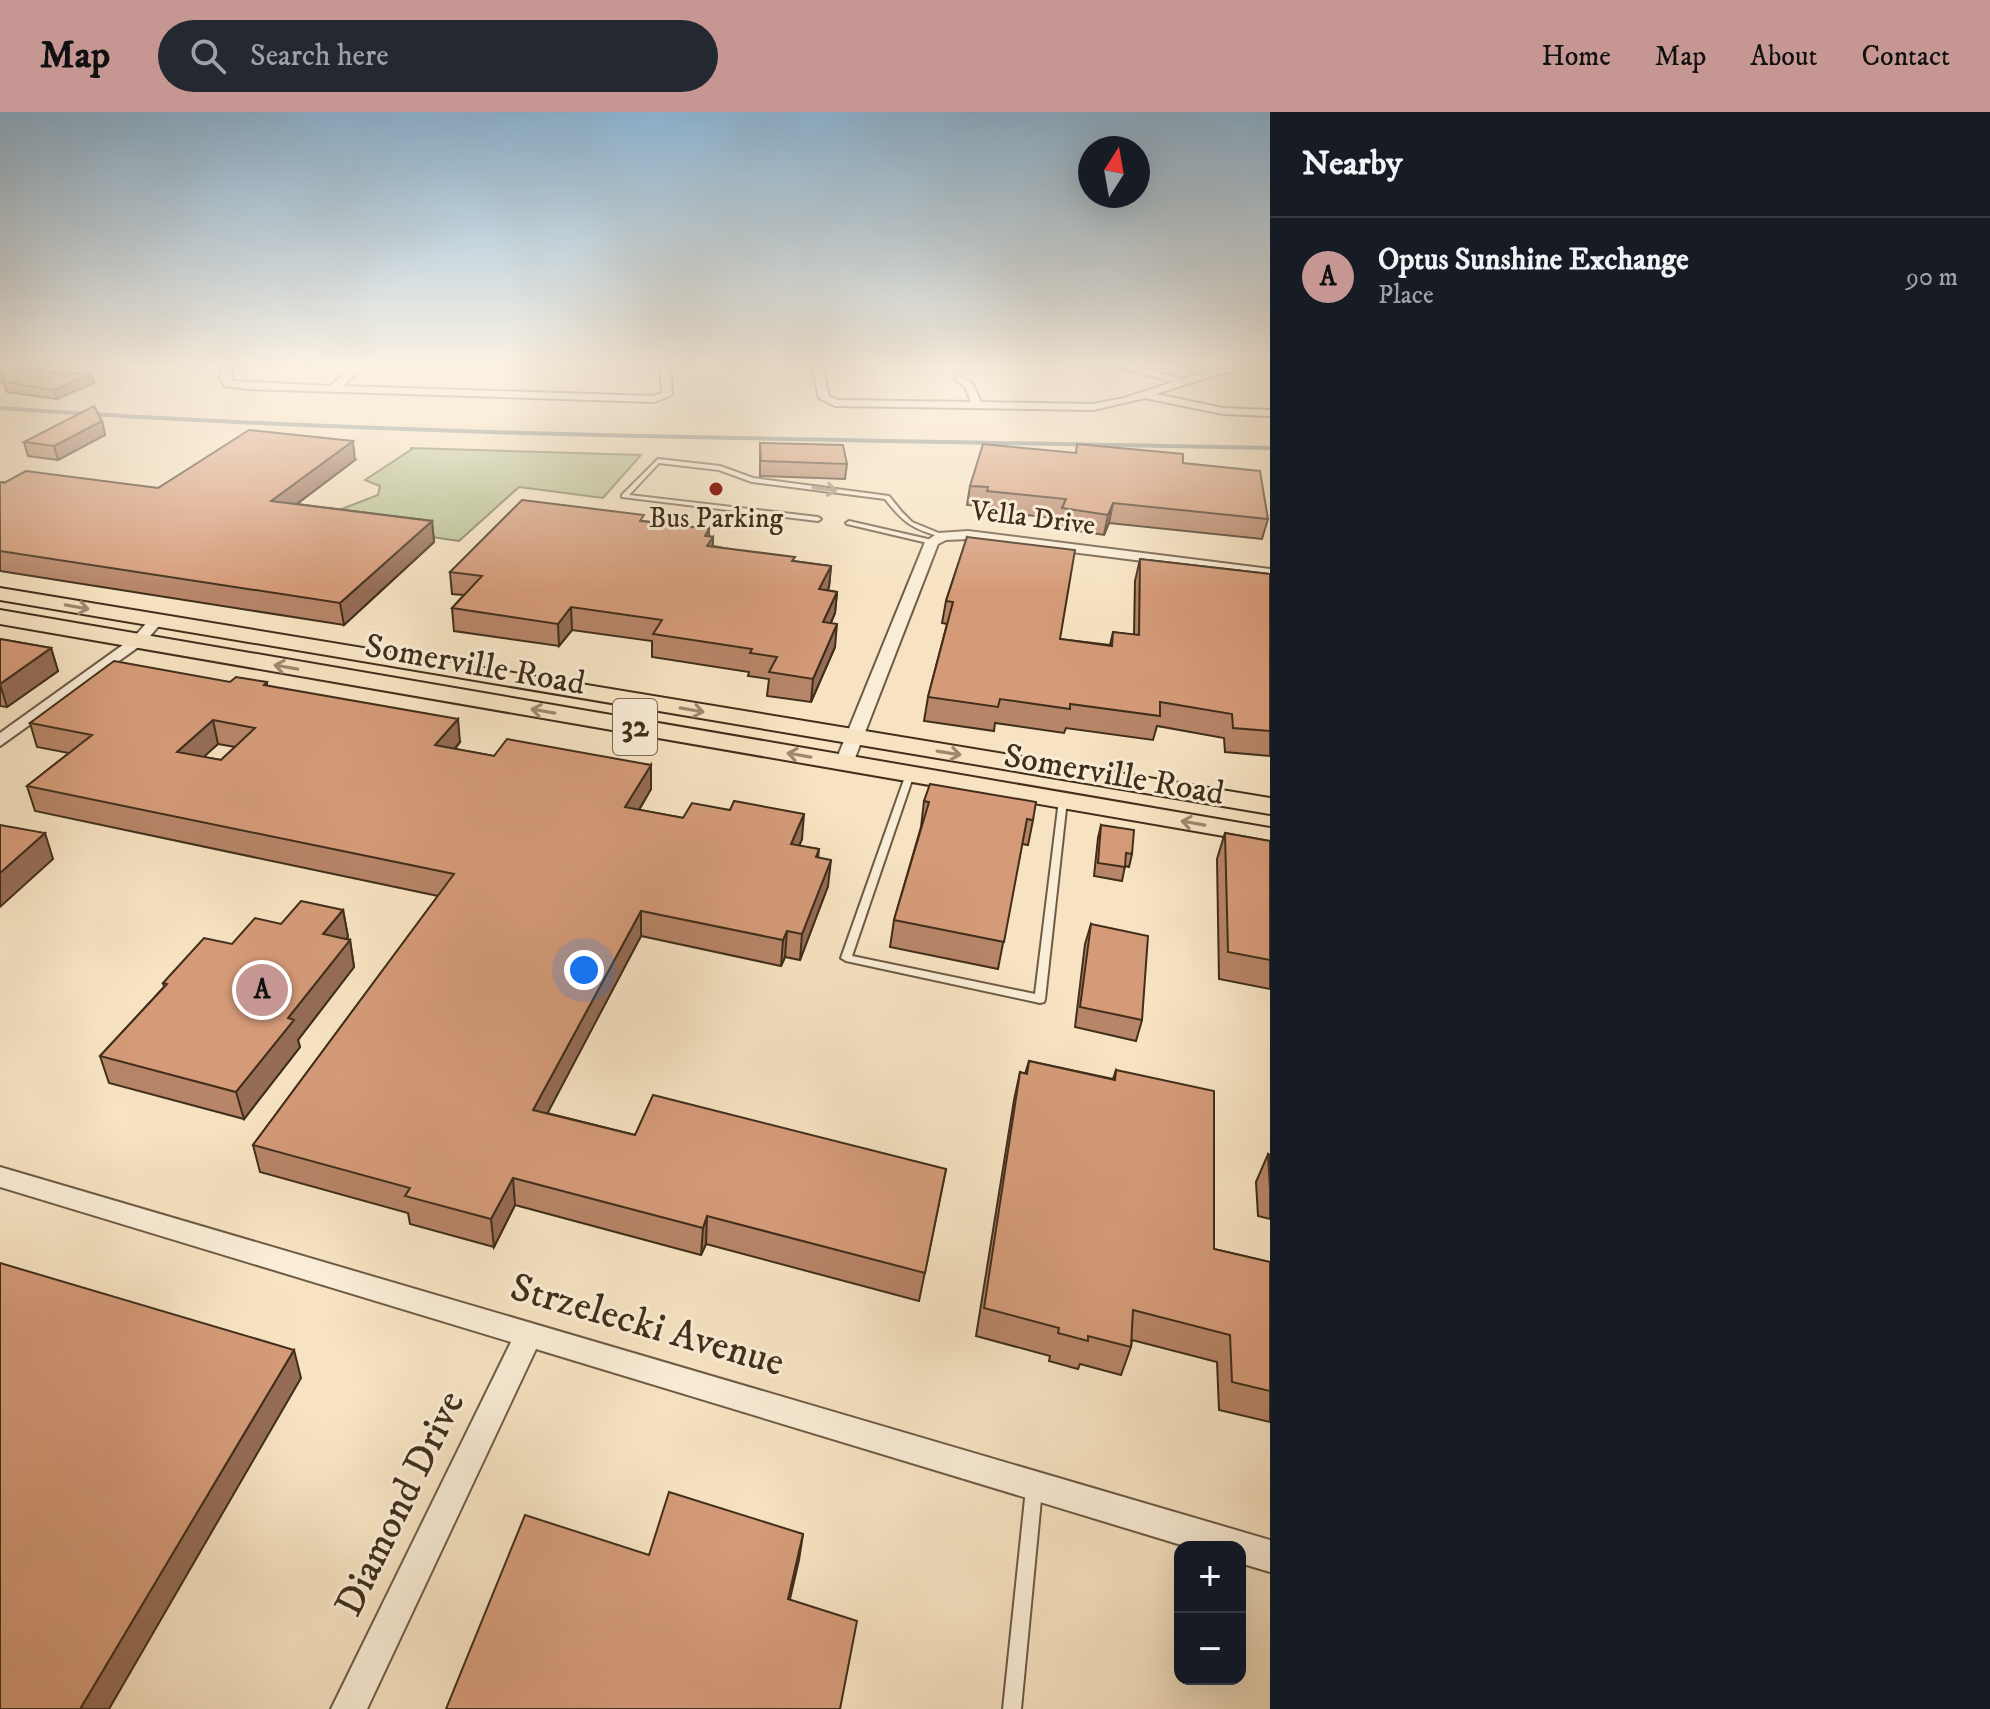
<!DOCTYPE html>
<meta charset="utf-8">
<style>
:root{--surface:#171b24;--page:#242831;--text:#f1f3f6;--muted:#9ea1a6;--line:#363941;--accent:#c59692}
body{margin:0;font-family:"IM FELL DW Pica",serif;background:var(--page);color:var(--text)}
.controls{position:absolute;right:24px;bottom:24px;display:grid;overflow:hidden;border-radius:16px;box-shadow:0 8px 32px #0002}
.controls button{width:72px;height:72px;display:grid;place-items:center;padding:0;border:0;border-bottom:2px solid var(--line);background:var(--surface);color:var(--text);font:40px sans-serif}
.compass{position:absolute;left:1078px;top:24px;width:72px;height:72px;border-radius:50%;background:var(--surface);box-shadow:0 8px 32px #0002;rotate:11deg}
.you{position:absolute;left:584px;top:858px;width:28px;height:28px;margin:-20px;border:6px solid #fff;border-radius:50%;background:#1a73e8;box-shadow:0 0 0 12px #1a73e833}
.badge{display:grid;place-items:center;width:52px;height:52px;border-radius:50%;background:var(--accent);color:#111;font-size:26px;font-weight:700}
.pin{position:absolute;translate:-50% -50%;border:4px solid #fff;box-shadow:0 2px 8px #0006}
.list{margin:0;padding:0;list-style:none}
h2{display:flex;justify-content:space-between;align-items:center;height:104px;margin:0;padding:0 32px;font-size:34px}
h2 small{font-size:26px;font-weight:400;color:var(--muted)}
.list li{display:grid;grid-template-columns:52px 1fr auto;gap:24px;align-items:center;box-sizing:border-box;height:120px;padding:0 32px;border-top:2px solid var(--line)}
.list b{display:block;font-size:30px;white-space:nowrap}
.list p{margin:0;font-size:26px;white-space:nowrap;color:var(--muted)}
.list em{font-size:26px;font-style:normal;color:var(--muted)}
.icon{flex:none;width:44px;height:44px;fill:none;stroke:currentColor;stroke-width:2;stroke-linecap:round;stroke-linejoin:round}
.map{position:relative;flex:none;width:1270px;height:1597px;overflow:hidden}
header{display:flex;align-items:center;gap:48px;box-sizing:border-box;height:112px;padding:0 40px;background:var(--accent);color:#111}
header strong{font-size:38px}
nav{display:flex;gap:44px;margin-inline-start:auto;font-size:28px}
.search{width:560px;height:72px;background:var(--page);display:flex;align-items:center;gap:20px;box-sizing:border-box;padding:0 28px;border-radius:44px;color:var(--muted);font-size:30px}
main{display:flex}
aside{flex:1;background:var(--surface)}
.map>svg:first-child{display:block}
</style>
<header>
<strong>Map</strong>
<div class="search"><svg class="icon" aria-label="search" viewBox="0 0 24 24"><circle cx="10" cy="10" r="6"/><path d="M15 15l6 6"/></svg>Search here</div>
<nav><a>Home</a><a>Map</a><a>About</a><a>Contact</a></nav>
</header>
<main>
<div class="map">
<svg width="1270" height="1597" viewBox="0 0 1270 1597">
<rect width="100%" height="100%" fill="#f7e3c2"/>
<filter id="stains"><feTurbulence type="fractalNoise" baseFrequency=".0025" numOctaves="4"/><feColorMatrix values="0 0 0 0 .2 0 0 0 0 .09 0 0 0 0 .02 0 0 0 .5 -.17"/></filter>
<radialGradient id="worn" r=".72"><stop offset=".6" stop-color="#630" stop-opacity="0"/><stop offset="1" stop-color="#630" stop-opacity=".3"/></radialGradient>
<path fill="#b9c496" stroke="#7c7958" stroke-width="2" d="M410,336L641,343L603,386L519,375L459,429L313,408L378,383L380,374L365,368L412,337Z"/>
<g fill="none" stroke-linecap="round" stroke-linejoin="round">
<path stroke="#7b837d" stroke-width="4" d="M0,296C422,326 847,327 1270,336"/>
<defs>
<path id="lane" d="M658,347L720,354L753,366L889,384L902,400L912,410L946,424L941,425C911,416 904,411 885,387L752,370L719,358L659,351L629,383L818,405L821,407L818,409L622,385V383Z
M849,409L932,428L935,430L932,432L847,412L846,411Z
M910,659L914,662L852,844L1035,882L1059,688L1063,685L1067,688L1045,887L1044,890L1040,891L846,849L841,846L906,662Z
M1034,1370L1039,1372L1042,1377L1021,1597H1003L1026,1377L1029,1372Z"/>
<path id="street" d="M221,254H231L232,269L330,274L354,254H365L342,274L653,284L662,281L660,254H670L672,283L654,290L250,277L225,274L220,268Z
M812,254H822L829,284L837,288L971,290L965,275L955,267L960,264L973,272L981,290L1093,292L1124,286L1173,270L1115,254H1132L1183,267L1210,258L1258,254L1212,264L1156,282L1223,296L1270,298V304L1223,302L1145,286L1093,298L835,294L819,286Z
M968,419L1270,457V465L968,427L946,428L938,432L853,651L844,656L838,655L835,651L925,430L938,421Z
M157,504L164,508L144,531L0,634V621L134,525L152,505Z
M0,1055L1270,1428V1460L1240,1451V1435H1188L536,1237L367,1597H331L511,1230L0,1075Z"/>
<path id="primary" d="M0,476L1270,686V702L0,488Z
M0,498L1270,716V732L0,512Z"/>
</defs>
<use href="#lane" stroke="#6e5b45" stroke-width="4"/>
<use href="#street" stroke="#6e5b45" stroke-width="4"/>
<use href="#primary" stroke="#402e1b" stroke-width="4"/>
<use href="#lane" fill="#faedd7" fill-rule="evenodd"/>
<use href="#street" fill="#faedd7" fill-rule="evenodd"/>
<use href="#primary" fill="#f7e3c2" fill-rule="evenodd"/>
</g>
<path fill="#b78568" stroke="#402e1b" stroke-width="2" fill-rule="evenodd" d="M0,254L39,259L94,271L57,287L7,280L4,271L0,270Z
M102,309L105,323L58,348L28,344L24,330Z
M760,331L847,352L845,367L760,364Z
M355,348L297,392L432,409L434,430L344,513L0,459V370L158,376Z
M1183,351L1268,407L1262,427L1109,411L1104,423L1058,416L1060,407L984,398V395L967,393L970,374Z
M644,409L709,417V424L713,425V434L794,449L831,454L829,475L827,478L837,480L835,501L831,511L835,535L811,590L767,584L769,567L748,564L749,560L652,545V529L572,518L559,534L454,519L452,496L464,483L452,482L450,460Z
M967,425L1060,527L1110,533L1113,520L1134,523L1135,469L1140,447L1270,462V644L1225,640L1224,626L1157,614L1153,628L1066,616L1064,621L995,611L994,619L924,609L928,585L947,512L942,511L946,489Z
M0,527L51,536L58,559L7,595L0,594Z
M230,570H267V574L460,630L455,637L494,644L651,653V677L639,698L802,727L799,734L819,737L818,746L828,774L800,848L785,845L781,854L641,824L547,1001L635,1023L946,1057L919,1189L706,1132L701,1143L515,1093L494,1135L410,1112L408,1101L260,1060L253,1033L438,784L35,699L27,674L69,641L37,635L30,611ZM218,632L235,635L221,648L203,645Z
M924,689L1033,708L1028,733L1022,732L998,857L890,835L894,808L921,715Z
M1101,713L1132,742L1129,755L1125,754L1122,769L1094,764L1098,726Z
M1225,721L1270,729V877L1219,867L1217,747Z
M343,798L348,825L346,827L350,828L354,855L298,928L300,935L244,1007L109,971L100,944L164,875L163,871L281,812Z
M1091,812L1142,908L1136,929L1075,915L1085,832Z
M1029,949L1113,967L1116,958L1214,1137L1270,1150V1310L1219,1298L1217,1250L1132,1228L1131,1235L1121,1263L1080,1252L1078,1257L1049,1249L1050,1244L976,1224L1014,988L1020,960L1025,962Z
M1268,1042L1270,1043V1107L1258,1104L1256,1070Z"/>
<path fill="#956c55" stroke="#402e1b" stroke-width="2" d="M26,254H51L19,267L16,258Z
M91,262L94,271L57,287L54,278Z
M102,309L105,323L58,348L54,334Z
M353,329L355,348L274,409L271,389Z
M1113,391L1109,411L1104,423L1108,403Z
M432,409L434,430L344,513L340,491Z
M709,417V430L713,425L712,446L706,455L705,424Z
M831,454L829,475L817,499L819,477Z
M837,480L835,501L821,532L823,510Z
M571,495L572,518L559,534L558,512Z
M837,512L835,535L811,590L813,567Z
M51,536L58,559L7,595L0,572Z
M458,607L460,630L437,657L435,633Z
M213,608L218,632L183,664L177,640Z
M651,653V677L626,720L625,695Z
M804,702L802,727L789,757L791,732Z
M45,721L53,747L0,795V761Z
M831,748L828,774L800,848L802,822Z
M343,798L348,825L328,849L323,822Z
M641,799V824L535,1025L533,998Z
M787,819L785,845L781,854L783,828Z
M350,828L354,855L298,928L300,935L244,1007L236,980L288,906Z
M513,1066L515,1093L494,1135L491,1107Z
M707,1104L706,1132L701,1143L703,1116Z
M294,1238L301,1266L109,1597H80Z
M803,1422L799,1448L784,1513L788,1487Z"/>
<path fill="#d59b79" stroke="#402e1b" stroke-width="2" fill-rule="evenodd" d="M0,254H26L16,258L91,262L54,278L4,270L5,262L0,261Z
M94,294L102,309L54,334L24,330Z
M249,318L353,329L271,389L432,409L340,491L0,439V370L4,371L26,359L158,376Z
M760,331L843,333L847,352L761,349Z
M983,332L1076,341L1077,332L1183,342V351L1260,359L1268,407L1113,391L1108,403L1062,396L1066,387L987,379L988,375L970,374Z
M522,388L644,403L640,409L709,417L705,424L713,425L707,434L795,445L792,449L831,454L819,477L837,480L823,510L837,512L813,567L769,560L777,545L750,541L752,537L653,522L662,508L571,495L558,512L452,496L482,464L450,460Z
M967,425L1075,438L1060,527L1112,534L1113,520L1139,523L1140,447L1270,462V619L1233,616L1232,602L1160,590V604L1070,592V597L1000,587L998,595L928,585L953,490L946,489Z
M0,527L51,536L0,572Z
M114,549L230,570L236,565L267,570L264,573L458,607L435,633L494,644L507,627L651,653L625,695L683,706L692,691L730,698L734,689L804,702L791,732L819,737L816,745L831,748L802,822L787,819L783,828L641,799L533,998L635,1023L653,983L946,1057L925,1161L707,1104L703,1116L513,1066L491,1107L405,1084L410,1076L253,1033L454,762L27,674L92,623L30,611ZM213,608L255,616L221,648L177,640Z
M930,672L1036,690L1033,708L1027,707L1004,830L894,808L929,690L924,689Z
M0,713L45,721L0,761Z
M1101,713L1134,718L1132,742L1126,741L1125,755L1098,751Z
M1225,721L1270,729V848L1228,840Z
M301,789L343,798L323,822L350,828L288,906L294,908L236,980L100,944L167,872L163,871L204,826L232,832L255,806L281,812Z
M1091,812L1148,824L1142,908L1080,895Z
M1029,949L1115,968L1116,958L1214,979V1137L1270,1150V1279L1232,1270L1230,1223L1133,1198L1131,1235L1088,1224V1229L1058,1221L1059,1216L984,1196L1020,960L1027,962Z
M1268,1042L1270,1043V1077Z
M0,1151L294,1238L80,1597H0Z
M669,1380L803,1422L788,1487L857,1509L840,1597H446L525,1403L649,1443Z"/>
<defs><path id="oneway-shaft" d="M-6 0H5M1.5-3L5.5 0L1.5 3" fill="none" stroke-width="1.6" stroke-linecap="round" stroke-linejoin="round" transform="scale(2)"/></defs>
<use stroke="#9d8e79" href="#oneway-shaft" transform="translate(825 377) rotate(7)"/>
<g stroke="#9c886e">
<use href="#oneway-shaft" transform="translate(77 495) rotate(10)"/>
<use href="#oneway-shaft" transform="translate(286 555) rotate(-170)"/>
<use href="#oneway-shaft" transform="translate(692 598) rotate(10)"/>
<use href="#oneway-shaft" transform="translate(543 599) rotate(-170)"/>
<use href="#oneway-shaft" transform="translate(949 641) rotate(9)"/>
<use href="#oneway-shaft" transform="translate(799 643) rotate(-170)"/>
<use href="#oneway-shaft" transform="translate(1193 711) rotate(-170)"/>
</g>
<linearGradient id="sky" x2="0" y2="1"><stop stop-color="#8cb7d8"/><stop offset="0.53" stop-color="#fbf2e4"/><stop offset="1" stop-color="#fbf2e4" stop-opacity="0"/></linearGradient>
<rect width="1270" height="478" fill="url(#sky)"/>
<circle fill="#8f2418" stroke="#faedd7" stroke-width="3" cx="716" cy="377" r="8"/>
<g text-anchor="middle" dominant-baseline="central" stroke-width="6" stroke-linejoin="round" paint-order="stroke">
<g font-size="28" fill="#402e1b" stroke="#faedd7">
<text x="716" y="406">Bus Parking</text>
</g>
<g font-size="28" fill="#402e1b" stroke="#faedd7">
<text transform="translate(1033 406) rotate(7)">Vella Drive</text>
</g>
<rect fill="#faedd7" stroke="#786753" stroke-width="2" x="613" y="587" width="44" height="56" rx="6"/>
<g font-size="32" font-weight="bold" fill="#402e1b">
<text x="635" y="615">32</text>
</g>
<g font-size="34" fill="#402e1b" stroke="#faedd7">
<text transform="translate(475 553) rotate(10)">Somerville Road</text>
<text transform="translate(1114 663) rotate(10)">Somerville Road</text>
</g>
<g font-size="40" fill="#402e1b" stroke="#faedd7">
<text transform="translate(647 1214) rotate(16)">Strzelecki Avenue</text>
<text transform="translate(401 1392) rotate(-64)">Diamond Drive</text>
</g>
</g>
<rect width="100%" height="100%" filter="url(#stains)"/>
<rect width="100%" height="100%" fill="url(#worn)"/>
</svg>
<div class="controls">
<button>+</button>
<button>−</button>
</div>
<svg class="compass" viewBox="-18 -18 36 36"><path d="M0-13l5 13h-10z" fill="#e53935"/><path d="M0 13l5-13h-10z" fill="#9ea1a6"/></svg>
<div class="you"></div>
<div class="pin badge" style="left:262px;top:878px">A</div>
</div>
<aside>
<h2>Nearby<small></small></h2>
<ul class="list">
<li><span class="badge">A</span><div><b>Optus Sunshine Exchange</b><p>Place</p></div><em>90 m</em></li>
</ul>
</aside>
</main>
